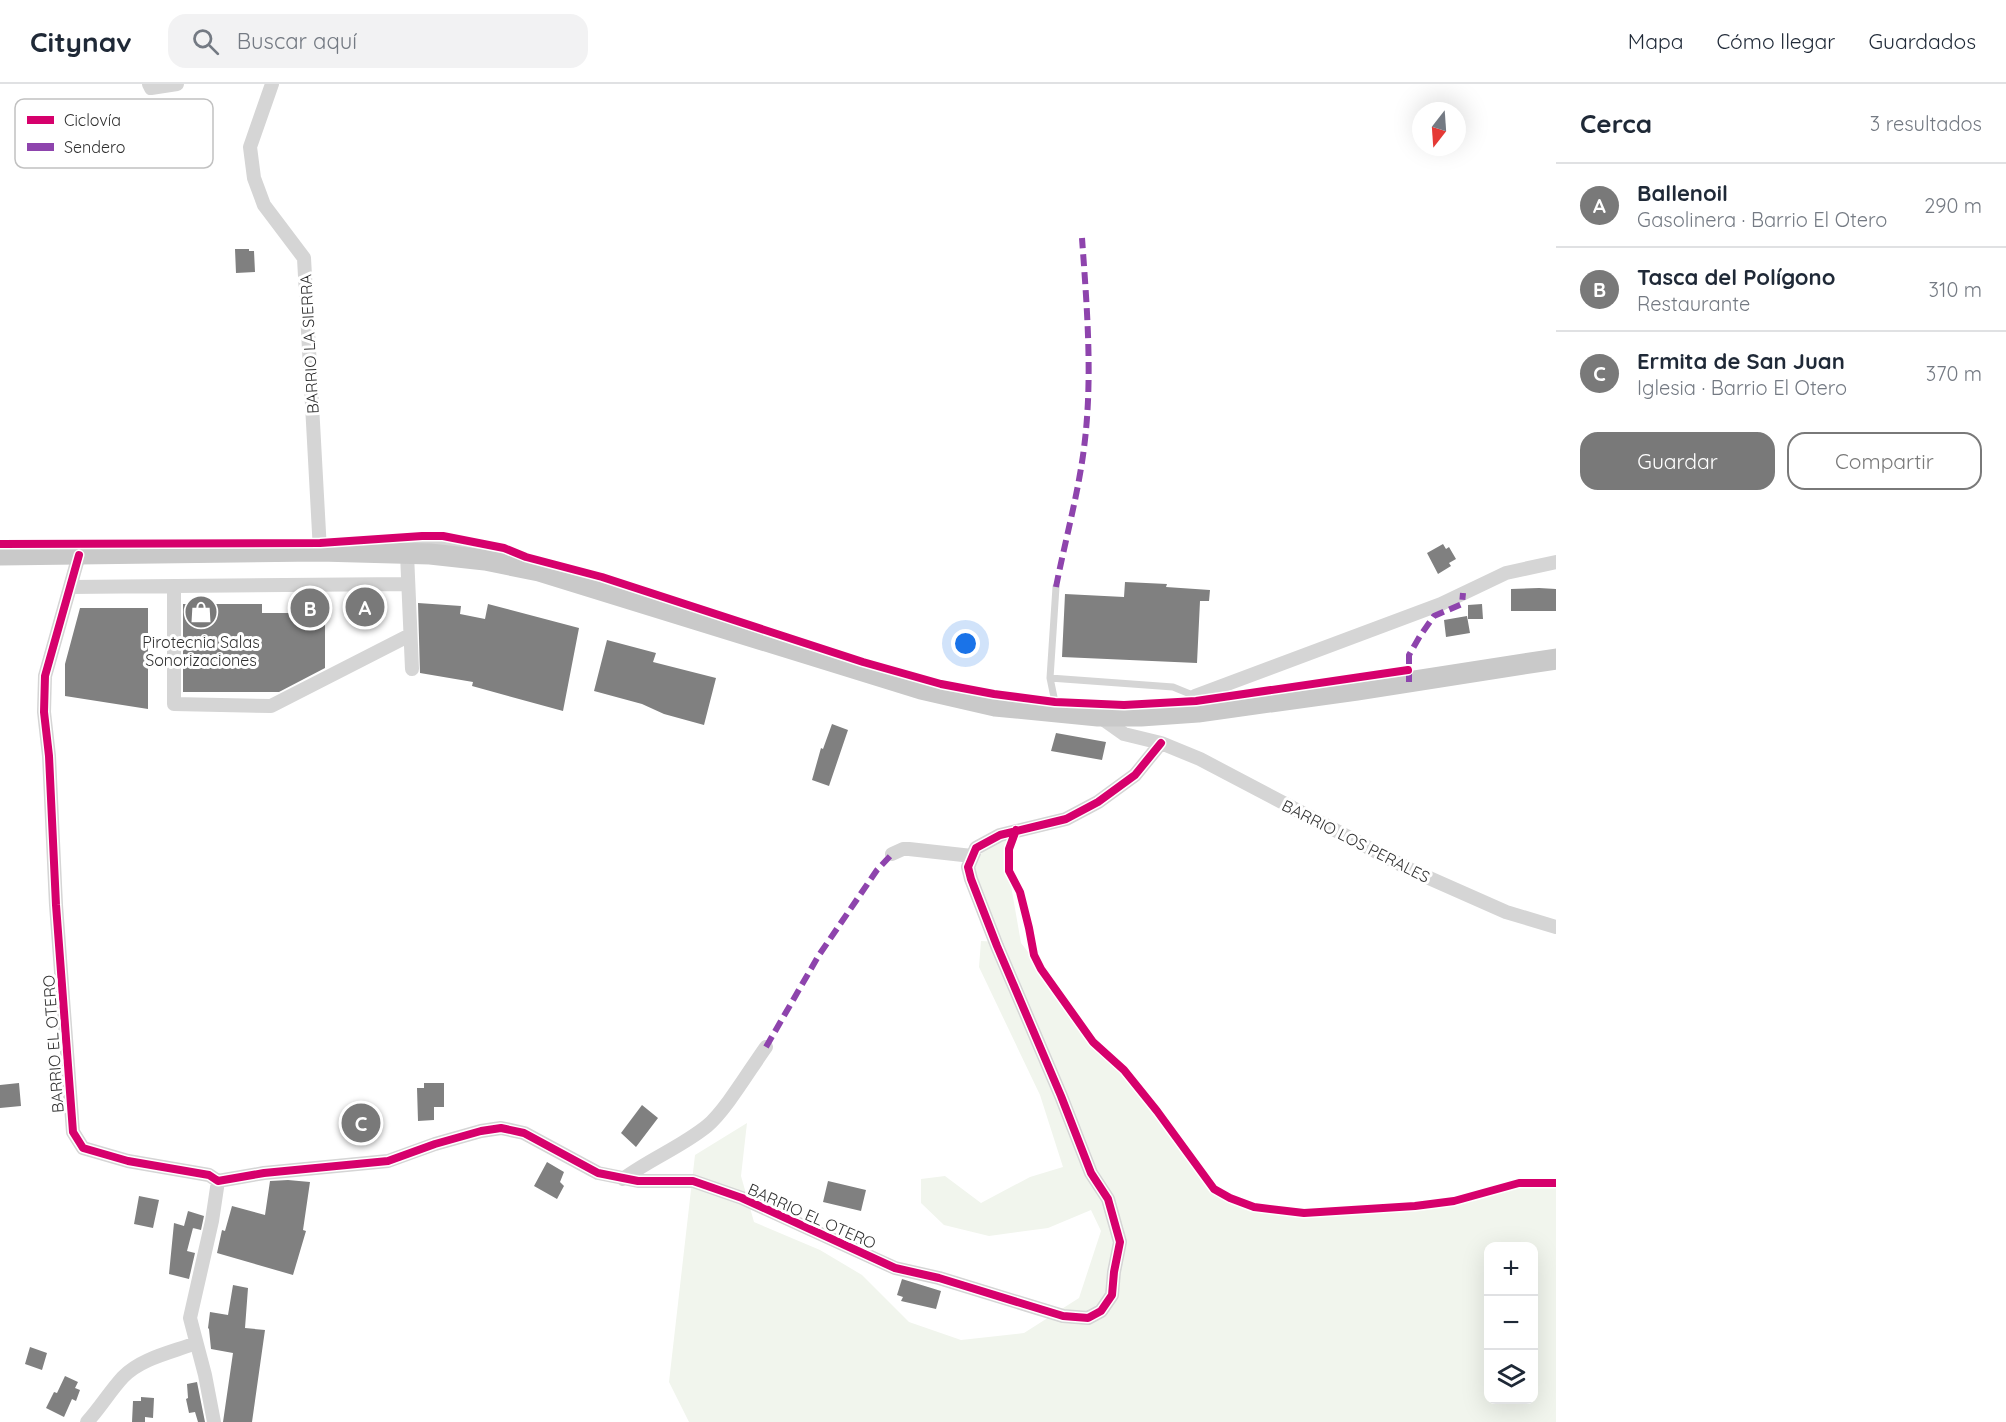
<!DOCTYPE html>
<html lang="es">
<meta charset="utf-8">
<style>
:root{--surface:#fff;--page:#f2f2f3;--text:#1f2937;--muted:#747a83;--line:#e0e1e3;--accent:#797979}
body{margin:0;font-family:Quicksand,sans-serif;background:var(--page);color:var(--text)}
.controls{position:absolute;right:18px;bottom:18px;display:grid;overflow:hidden;border-radius:12px;box-shadow:0 6px 24px #0002}
.controls button{width:54px;height:54px;display:grid;place-items:center;padding:0;border:0;border-bottom:2px solid var(--line);background:var(--surface);color:var(--text);font:30px sans-serif}
.compass{position:absolute;left:1412px;top:18px;width:54px;height:54px;border-radius:50%;background:var(--surface);box-shadow:0 6px 24px #0002;rotate:197deg}
.you{position:absolute;left:966px;top:560px;width:21px;height:21px;margin:-15px;border:4px solid #fff;border-radius:50%;background:#1a73e8;box-shadow:0 0 0 9px #1a73e833}
.badge{display:grid;place-items:center;width:39px;height:39px;border-radius:50%;background:var(--accent);color:#fff;font-size:20px;font-weight:700}
.pin{position:absolute;translate:-50% -50%;border:3px solid #fff;box-shadow:0 2px 6px #0006}
.list{margin:0;padding:0;list-style:none}
h2{display:flex;justify-content:space-between;align-items:center;height:78px;margin:0;padding:0 24px;font-size:26px}
h2 small{font-size:20px;font-weight:400;color:var(--muted)}
.list li{display:grid;grid-template-columns:39px 1fr auto;gap:18px;align-items:center;box-sizing:border-box;height:84px;padding:0 24px;border-top:2px solid var(--line)}
.list b{display:block;font-size:22px;white-space:nowrap}
.list p{margin:0;font-size:20px;white-space:nowrap;color:var(--muted)}
.list em{font-size:20px;font-style:normal;color:var(--muted)}
.actions{display:flex;gap:12px;padding:18px 24px}
.actions a{flex:1;padding:14px 0;border:2px solid var(--accent);border-radius:18px;text-align:center;font-size:21px;color:var(--accent)}
.actions .main{background:var(--accent);color:#fff}
.icon{flex:none;width:33px;height:33px;fill:none;stroke:currentColor;stroke-width:2;stroke-linecap:round;stroke-linejoin:round}
.map{position:relative;flex:none;width:1556px;height:1338px;overflow:hidden}
header{display:flex;align-items:center;gap:36px;box-sizing:border-box;height:84px;padding:0 30px;background:var(--surface);border-bottom:2px solid var(--line)}
header strong{font-size:28px}
nav{display:flex;gap:33px;margin-inline-start:auto;font-size:21px}
.search{width:420px;height:54px;background:var(--page);display:flex;align-items:center;gap:15px;box-sizing:border-box;padding:0 21px;border-radius:18px;color:var(--muted);font-size:22px}
main{display:flex}
aside{flex:1;background:var(--surface)}
.map>svg:first-child{display:block}
</style>
<header>
<strong>Citynav</strong>
<div class="search"><svg class="icon" aria-label="search" viewBox="0 0 24 24"><circle cx="10" cy="10" r="6"/><path d="M15 15l6 6"/></svg>Buscar aquí</div>
<nav><a>Mapa</a><a>Cómo llegar</a><a>Guardados</a></nav>
</header>
<main>
<div class="map">
<svg width="1556" height="1338" viewBox="0 0 1556 1338">
<rect width="100%" height="100%" fill="#fff"/>
<path fill="#f1f5ed" fill-rule="evenodd" d="M1008,752L1004,776L1010,796L1021,859L1214,1105L1254,1123L1324,1128L1415,1122L1454,1117L1519,1099L1556,1100V1338H689L669,1298L695,1071L747,1039L741,1092L754,1138L820,1166L862,1191L909,1238L961,1256L1024,1249L1079,1214L1101,1147L1091,1126L1048,1144L989,1152L944,1141L921,1119V1095L945,1092L981,1119L1030,1093L1063,1083L1040,1011L979,883L981,857L999,858L975,792C974,768 989,762 1008,752ZM1488,1162H1534V1316H1488Z"/>
<path fill="#808080" d="M235,165H249V167H254L255,188L236,189Z
M1443,460L1446,465L1449,463L1456,475L1449,479L1451,482L1438,490L1427,469Z
M1125,498L1167,500L1166,503L1210,506L1209,517H1200L1197,579L1062,573L1065,510L1124,513Z
M1539,504L1556,505V527H1511V505Z
M418,519L461,522L460,530L485,535L488,520L579,544L563,627L472,602L473,598L420,589Z
M183,520H262V529H293V520H325V584L279,608H183Z
M1482,520L1483,535H1468V521Z
M80,524H148V625L65,612V580Z
M1467,532L1470,549L1446,553L1444,536Z
M607,556L656,569L653,578L716,594L704,641L664,630L642,620L594,607Z
M832,640L848,646L829,702L812,696L821,664L823,665Z
M1056,649L1106,658L1102,676L1051,667Z
M19,999L21,1022L0,1024V1001Z
M424,999H444V1023H434V1036L418,1037L417,1004H424Z
M642,1021L658,1034L636,1063L621,1049Z
M357,1030L369,1033L365,1047L353,1044Z
M547,1078L564,1088L560,1098L564,1102L557,1115L534,1102Z
M288,1096L310,1098L303,1146L306,1147L293,1191L217,1169L222,1146L225,1147L232,1122L265,1131L270,1097Z
M828,1097L866,1106L861,1127L823,1118Z
M139,1112L159,1116L153,1144L134,1140Z
M188,1127L204,1132L201,1146L185,1142L193,1144L187,1167L195,1169L189,1195L169,1190L174,1139L184,1142Z
M902,1195L941,1207L936,1225L901,1217L903,1213L897,1211Z
M233,1201L248,1204L245,1244L265,1246L252,1338H223L233,1269L211,1265L209,1245L208,1244L210,1228L228,1231Z
M30,1263L47,1269L42,1286L25,1280Z
M65,1292L78,1298L75,1304L80,1306L76,1317L72,1315L64,1333L46,1324L54,1308L57,1309Z
M197,1298L205,1338H198L195,1328L189,1329L186,1315L188,1314L187,1300Z
M141,1313L154,1314L153,1334L145,1333V1338H132L133,1317H141Z"/>
<g fill="none" stroke-linecap="round" stroke-linejoin="round">
<path stroke="#d5d5d5" stroke-width="7" d="M400,459H450L484,467
M1050,594L1173,603L1195,612
M1054,626L1055,618L1050,594L1056,503"/>
<path stroke="#d5d5d5" stroke-width="14" d="M149,0L151,4L177,0
M272,0L250,63L254,94L264,121L304,174L320,467
M407,470L412,585
M79,471L45,592L44,628L49,672L56,821L73,1048L83,1064L128,1077L209,1091L218,1097L264,1089L388,1077L435,1060L481,1047L501,1044L524,1049L598,1089L638,1097H693L742,1114L895,1184L939,1194L1063,1232L1088,1234L1101,1227L1112,1211L1114,1188L1120,1158L1108,1115L1091,1089L1061,1012L997,862L971,795L968,783L976,764L1000,751L1066,735L1098,718L1135,691L1161,659
M70,503L408,500
M174,503V620L271,622L410,551
M1198,628L1195,612L1441,520L1506,489L1556,478
M1100,633L1124,650L1161,659L1200,675L1411,786L1506,828L1556,843
M892,770L903,765H909L972,772
M623,1095C650,1075 681,1063 707,1042C726,1026 750,985 766,963
M87,1338C100,1324 110,1307 123,1293C141,1274 173,1268 196,1259
M214,1338L205,1291L190,1234L212,1137L218,1097"/>
<path stroke="#c9c9c9" stroke-width="21" d="M0,471L320,467L430,470L485,476L539,487L921,605L995,622L1098,632H1141L1198,628L1357,606L1556,575"/>
<path stroke="#8e44ad" stroke-width="6" stroke-dasharray="12 6" stroke-linecap="butt" d="M1056,503C1065,457 1078,411 1084,364C1093,294 1087,224 1082,154
M1409,598V571L1420,552L1434,532L1462,520L1463,509
M766,963L819,871L877,786L892,770"/>
<defs>
<path id="cycleway" d="M0,460L320,459L422,452H443L504,464L526,473L602,493L863,578L941,600L994,610L1055,618L1124,621L1196,617L1408,586
M79,471L45,592L44,628L49,672L56,821L73,1048L83,1064L128,1077L209,1091L218,1097L264,1089L388,1077L435,1060L481,1047L501,1044L524,1049L598,1089L638,1097H693L742,1114L895,1184L939,1194L1063,1232L1088,1234L1101,1227L1112,1211L1114,1188L1120,1158L1108,1115L1091,1089L1061,1012L997,862L971,795L968,783L976,764L1000,751L1066,735L1098,718L1135,691L1161,659
M1016,746L1009,765V787L1020,808L1029,844L1034,871L1041,885L1093,958L1124,986L1157,1027L1214,1105L1230,1114L1254,1123L1304,1129L1415,1122L1454,1117L1519,1099H1556"/>
</defs>
<use href="#cycleway" stroke="#fff" stroke-width="11"/>
<use href="#cycleway" stroke="#d6006c" stroke-width="8"/>
</g>
<defs>
<symbol id="shop-disc" viewBox="-11 -11 22 22"><circle r="9.5" fill="#797979" stroke="#fff"/><path d="M-5-2.5h2.3a2.7 3.5 0 0 1 5.4 0H5L5.5 6h-11ZM-1.5-2.5h3a1.5 2.3 0 0 0-3 0Z" fill="#fff"/></symbol>
</defs>
<g fill-rule="evenodd">
<use href="#shop-disc" x="182" y="509" width="38" height="38"/>
</g>
<g text-anchor="middle" dominant-baseline="central" stroke-width="6" stroke-linejoin="round" paint-order="stroke">
<g font-size="16" fill="#313131" stroke="#fff">
<text transform="translate(309 260) rotate(-93)">BARRIO LA SIERRA</text>
<text transform="translate(1356 757) rotate(27)">BARRIO LOS PERALES</text>
<text transform="translate(53 960) rotate(-94)">BARRIO EL OTERO</text>
<text transform="translate(812 1132) rotate(24)">BARRIO EL OTERO</text>
</g>
<g font-size="16" fill="#313131" stroke="#fff">
<text x="201" y="558">Pirotecnia Salas<tspan x="201" dy="18">Sonorizaciones</tspan></text>
</g>
</g>
<rect x="15" y="15" width="198" height="69" rx="9" fill="#fff" stroke="#c1c1c1" stroke-width="1.5"/>
<rect x="27" y="32" width="27" height="8" fill="#d6006c"/>
<rect x="27" y="59" width="27" height="8" fill="#8e44ad"/>
<g font-size="16" fill="#313131">
<text x="64" y="42">Ciclovía</text>
<text x="64" y="69">Sendero</text>
</g>
</svg>
<div class="controls">
<button>+</button>
<button>−</button>
<button><svg class="icon" aria-label="layers" viewBox="0 0 24 24"><path d="M12 4l9 5-9 5-9-5zM3 14l9 5 9-5"/></svg></button>
</div>
<svg class="compass" viewBox="-18 -18 36 36"><path d="M0-13l5 13h-10z" fill="#e53935"/><path d="M0 13l5-13h-10z" fill="#747a83"/></svg>
<div class="you"></div>
<div class="pin badge" style="left:365px;top:523px">A</div>
<div class="pin badge" style="left:310px;top:524px">B</div>
<div class="pin badge" style="left:361px;top:1039px">C</div>
</div>
<aside>
<h2>Cerca<small>3 resultados</small></h2>
<ul class="list">
<li><span class="badge">A</span><div><b>Ballenoil</b><p>Gasolinera · Barrio El Otero</p></div><em>290 m</em></li>
<li><span class="badge">B</span><div><b>Tasca del Polígono</b><p>Restaurante</p></div><em>310 m</em></li>
<li><span class="badge">C</span><div><b>Ermita de San Juan</b><p>Iglesia · Barrio El Otero</p></div><em>370 m</em></li>
</ul>
<div class="actions"><a class="main">Guardar</a><a>Compartir</a></div>
</aside>
</main>
